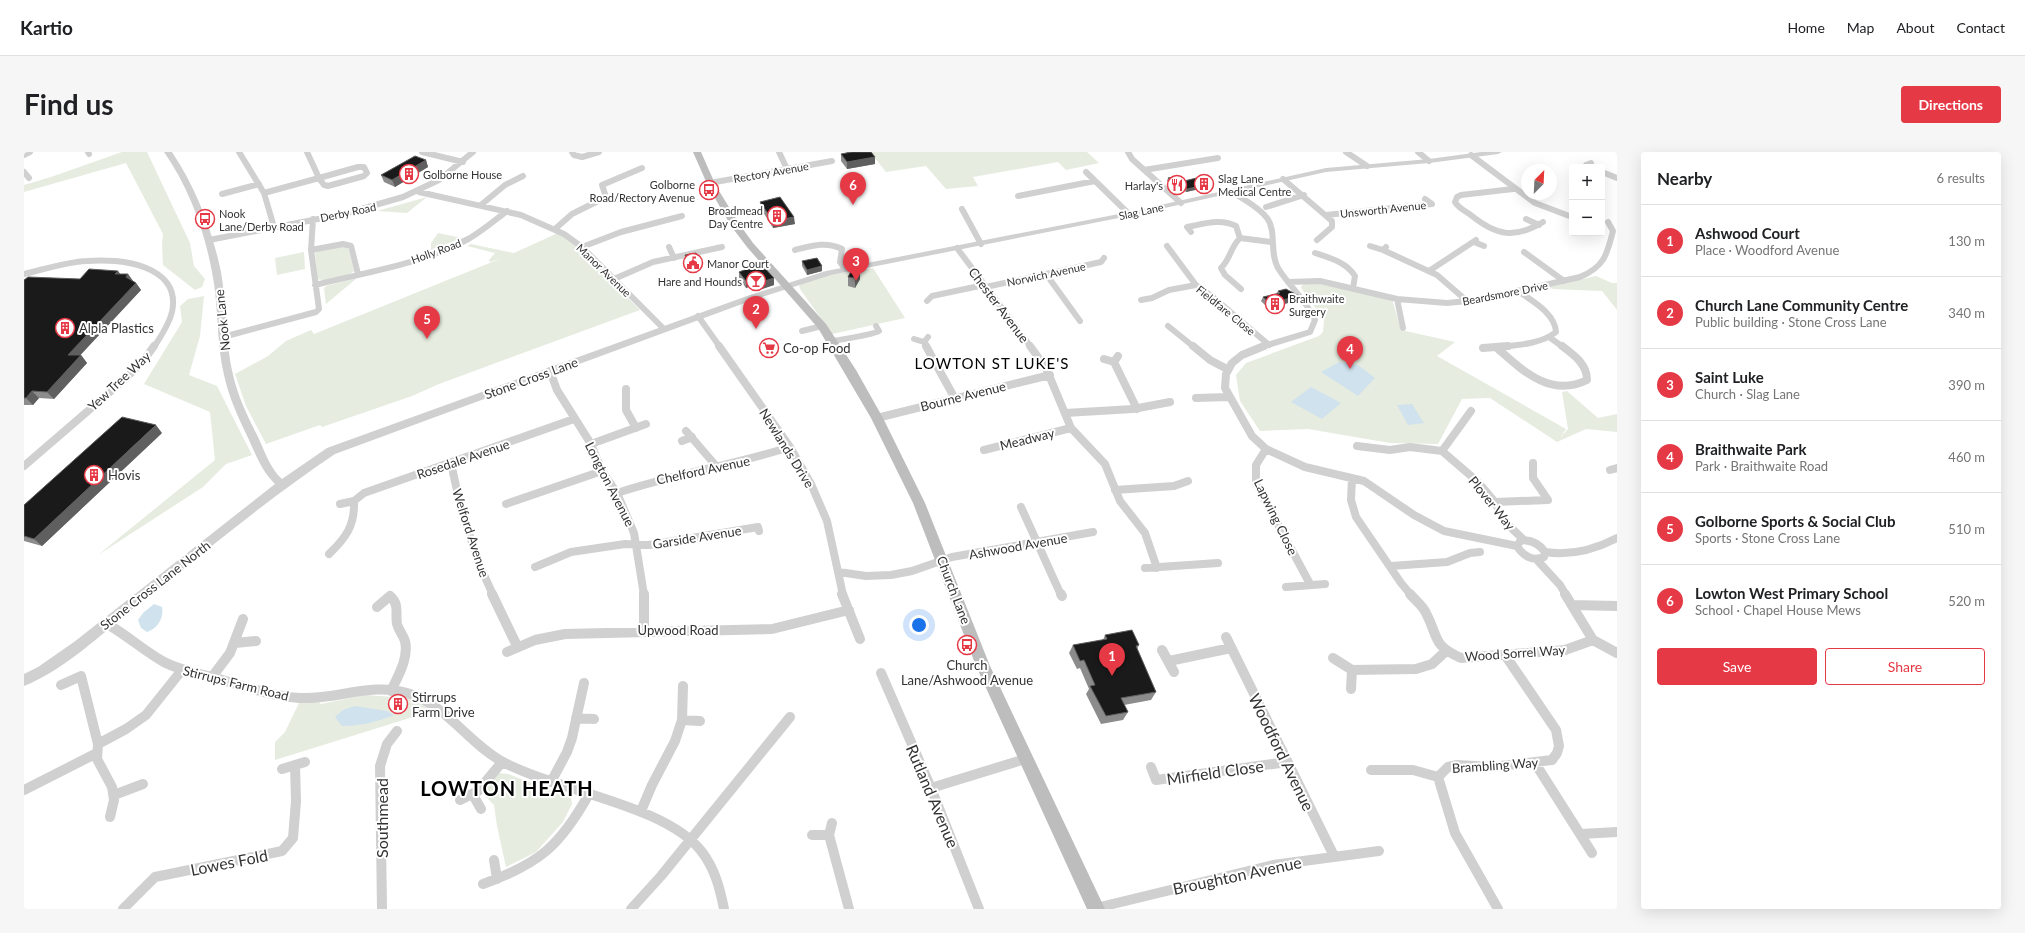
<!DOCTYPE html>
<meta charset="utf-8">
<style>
:root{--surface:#fff;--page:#f6f6f6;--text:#202124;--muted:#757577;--line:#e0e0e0;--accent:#e63946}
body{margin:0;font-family:Lato,sans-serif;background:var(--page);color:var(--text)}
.controls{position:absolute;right:12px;top:12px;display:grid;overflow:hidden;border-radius:4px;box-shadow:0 4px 16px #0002}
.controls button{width:36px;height:36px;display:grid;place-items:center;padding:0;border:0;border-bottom:1px solid var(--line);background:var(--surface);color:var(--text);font:20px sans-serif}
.compass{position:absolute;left:1497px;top:12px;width:36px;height:36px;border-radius:50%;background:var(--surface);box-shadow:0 4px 16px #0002;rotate:24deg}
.you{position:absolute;left:895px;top:473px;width:14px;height:14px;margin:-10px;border:3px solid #fff;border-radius:50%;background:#1a73e8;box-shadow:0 0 0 6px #1a73e833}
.badge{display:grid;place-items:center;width:26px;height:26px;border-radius:50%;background:var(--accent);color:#fff;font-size:13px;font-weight:700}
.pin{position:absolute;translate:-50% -33px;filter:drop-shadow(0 1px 2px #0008)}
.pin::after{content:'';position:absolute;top:21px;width:14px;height:12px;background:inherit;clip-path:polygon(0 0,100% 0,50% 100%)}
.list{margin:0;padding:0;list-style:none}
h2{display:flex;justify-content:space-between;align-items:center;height:52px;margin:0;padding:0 16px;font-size:17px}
h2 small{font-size:13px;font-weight:400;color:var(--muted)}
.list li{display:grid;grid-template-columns:26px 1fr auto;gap:12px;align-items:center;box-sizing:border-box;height:72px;padding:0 16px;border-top:1px solid var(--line)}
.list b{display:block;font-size:15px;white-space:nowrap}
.list p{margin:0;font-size:13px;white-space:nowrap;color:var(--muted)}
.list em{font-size:13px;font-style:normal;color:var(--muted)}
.actions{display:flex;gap:8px;padding:12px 16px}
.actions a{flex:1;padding:9px 0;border:1px solid var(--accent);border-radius:4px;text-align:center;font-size:14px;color:var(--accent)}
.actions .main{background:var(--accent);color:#fff}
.map{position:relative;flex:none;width:1593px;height:757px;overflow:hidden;border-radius:4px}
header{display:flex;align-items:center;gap:24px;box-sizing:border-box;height:56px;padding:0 20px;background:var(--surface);border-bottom:1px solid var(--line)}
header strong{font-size:19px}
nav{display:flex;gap:22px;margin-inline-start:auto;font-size:14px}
.intro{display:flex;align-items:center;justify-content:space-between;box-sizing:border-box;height:96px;padding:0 24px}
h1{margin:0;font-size:28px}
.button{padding:10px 18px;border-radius:4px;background:var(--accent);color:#fff;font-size:14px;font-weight:700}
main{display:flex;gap:24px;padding:0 24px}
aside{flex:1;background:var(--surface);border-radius:4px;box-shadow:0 4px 16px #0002}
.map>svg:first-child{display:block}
</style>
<header>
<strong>Kartio</strong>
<nav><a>Home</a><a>Map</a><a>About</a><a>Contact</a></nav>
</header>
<div class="intro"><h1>Find us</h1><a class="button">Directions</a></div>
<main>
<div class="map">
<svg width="1593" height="757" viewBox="0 0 1593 757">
<rect width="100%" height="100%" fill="#fff"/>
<path fill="#e6ecdf" d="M98,0H123L166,91L170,114L181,127L178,135L171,138L139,113L138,92L139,82L102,11L0,40V33L27,25Z
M846,0H1063L1075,11L1042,18L1034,10L949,25L954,34L922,37L902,14L862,20Z
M403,45L383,61L353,59Z
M414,81L438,86L407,98V91Z
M534,81L552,94L616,158L415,232L388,244L298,275L296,273L242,292L222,254L211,222L244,204L262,189L287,178L290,182L478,106L466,110L465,108L471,101L443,94L447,92L490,101Z
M319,93L324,95L330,119C322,126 303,130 293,127L291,101L296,98Z
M280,100L281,117L253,123L251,106Z
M849,116L881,166L808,182L776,137L775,132L805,123Z
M1572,124L1588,131H1593V158L1578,139L1529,137L1525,135Z
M333,126L302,152L300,136L302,134Z
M1281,132H1296L1368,147L1377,178L1431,190L1413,204L1542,277L1536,286L1544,277L1538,240L1543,239L1574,266L1593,262V280L1562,277L1533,290L1466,246L1438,247L1414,292L1366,291L1284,277L1236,279L1216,249L1212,223L1222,211L1295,184L1299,180L1300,168L1277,136L1278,133Z
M180,144L176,184L165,223L193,234L228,303L202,312L179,335L74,403L191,308L186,260L120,232L158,170L156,154L164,147Z
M341,543L384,546L404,556L389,565L251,608V590L261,580L275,551L294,549L297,552Z
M474,621L484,622L547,646L548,652L539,670L512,700L482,715L473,674L470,653L458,641Z"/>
<path fill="#cfe2ee" d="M1315,210L1334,213L1351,226L1334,244L1297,220Z
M1287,235L1317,251L1298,267L1267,250Z
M1388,252L1400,271L1384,273L1373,253Z
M130,452L138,455C140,466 134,476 123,480L117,476L114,468L119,461Z
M331,554L363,559L370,563C352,570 337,574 318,574L311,565L319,558Z"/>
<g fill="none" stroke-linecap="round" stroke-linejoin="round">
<path stroke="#d0d0d0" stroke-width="6" d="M64,0L65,2
M215,0L240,41L250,75
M283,0L295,26
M398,0L439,10
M548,0L550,3L558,5L575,0
M755,0L763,17
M1104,0L1108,7L1157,51
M1322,0L1343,14
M1394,0L1405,9
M0,3L6,0
M1447,3L1511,51L1548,65
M334,15H340L343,21L340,24L304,34L300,33L295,26Z
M1566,15L1562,13L1567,11
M1120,18L1194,6
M0,20L5,26
M1062,20L1105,62
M1578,20L1593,26
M1259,27L1308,69V75L1293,88
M686,31L808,9
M1489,37L1437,43L1433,45L1431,50C1435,57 1442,59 1448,64C1473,84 1491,87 1519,70
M395,40L497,63L540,82L558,95L640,177
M1209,40C1220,48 1235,55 1243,66C1253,79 1245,100 1254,116C1265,134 1282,148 1291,168L1286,180L1237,195
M240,41L295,26
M198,42L235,32
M994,44L1071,29
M457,53L481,33L499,24
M1242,55L1280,43
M938,57L957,92
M1302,63L1408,52L1401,47
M1502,67L1515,73
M531,77L548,62L582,45L578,33L618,16
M1167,80L1163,75C1180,72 1196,66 1212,74L1216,86
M185,88L320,62L379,45L415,28L449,0
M1450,90L1460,94
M1143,94L1172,133L1189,145L1245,193
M1346,94L1359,98L1362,95
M558,95L597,80L658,64
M645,95L650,106
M933,96L1007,195
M287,98L319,92L327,94L334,122
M771,98C787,94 802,89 818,97L816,110L821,117
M1359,98L1413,123L1443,149
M1500,100L1540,129
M1291,101C1306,106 1322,110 1331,124L1329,136
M1405,119L1452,88
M0,122C21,117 42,110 63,109C96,106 158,113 148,160C145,173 137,184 130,195
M1022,122L1056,169
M590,127L629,110L698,95
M1264,130L1296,129L1373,147L1423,151L1454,148L1556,125C1580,115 1583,103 1589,79L1584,70
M291,133C343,120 399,112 446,86C459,78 471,68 483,59
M962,135L1077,110L1080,106
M1217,137L1201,123L1197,116C1207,106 1206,96 1216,86L1247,90
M1373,147L1379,176
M1117,148L1128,146L1145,138L1172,133
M903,149L908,144L960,133
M674,164L696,195
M1144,174L1170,195
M778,179L798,174
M199,185L292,160L295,157L287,98L289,67
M1525,185L1539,195
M890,187L900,190L904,185
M809,189C820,187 848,183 855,179L852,174
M900,190L903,195
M1476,195C1494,193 1517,192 1532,180C1531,161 1508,149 1494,139"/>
<path stroke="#d0d0d0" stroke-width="8" d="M695,194L766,295L787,332L803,369L819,443
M902,194L930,245
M1006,194L1022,216L1047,276L1081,312L1096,349L1121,381L1133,416
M1169,194L1186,208L1203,217
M1240,194L1218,203L1208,211L1202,222L1201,236L1228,284L1242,297L1281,315L1340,329L1390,363L1420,379L1493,394
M1459,196L1484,194
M1474,197C1499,219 1527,246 1563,228C1563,212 1550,203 1538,194
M1080,207L1090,210L1094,204
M1090,210L1113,257
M526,219L533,238L567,292L578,319L593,341L610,381L620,443
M602,237V258L612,276
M1172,246L1205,245
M1041,261L1109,257L1146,250
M853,266L1026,223
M662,279L693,315
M658,289L668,285
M567,292L622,272
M1333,294L1366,298L1386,295L1418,299
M1242,297L1232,313V331L1286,432
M960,298L1047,276
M1418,299L1454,330L1471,350L1479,368L1500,388
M1418,299L1447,259
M427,311C436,356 449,401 469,443
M0,314L101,227L120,208L130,194
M1586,318L1593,316
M1328,326L1327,348L1332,365L1377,431L1387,443
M1091,338L1150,334L1164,329
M593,341C650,322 709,313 766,295
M1471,350L1524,348L1509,326V311
M316,352L330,349L340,341L550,267
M482,352L578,319
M997,355L1037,443
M1497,388C1507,388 1515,391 1521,400L1520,405C1509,410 1499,404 1493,394Z
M1521,400C1547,404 1570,398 1593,386
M305,402C322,386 331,373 330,349
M1513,408L1536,433L1542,443
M1367,414L1423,410L1446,401L1456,400
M511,415L547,400L601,392L625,393L734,375L735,379
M1121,416L1194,411
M815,420L842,424L867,423L888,419L928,405L1069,380
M1262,435L1301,432"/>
<path stroke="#d0d0d0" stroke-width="10" d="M468,442L493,494
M620,442V478
M818,442L836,487
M1037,442L1038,444
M1386,442C1391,448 1399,454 1402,461C1415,486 1408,493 1437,506L1541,498L1569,488
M1541,442L1569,488
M1548,453L1593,454
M353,455L366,444C376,453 371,461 373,472C375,479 379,483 381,489C385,506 374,524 367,539
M83,472C103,483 120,499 140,510C155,518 172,521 188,525C217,533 246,544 276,546C312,548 348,530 383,541C423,553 444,591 479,610C533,639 643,653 678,700C691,717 696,737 700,757
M1202,485L1310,704
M1569,488L1593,501
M211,491L232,489
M1138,498L1150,520
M483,500L511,488L541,482L748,477L825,458
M1309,506L1328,518L1327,537
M1145,509L1207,496
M1328,518L1392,517L1408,512L1422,499
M857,521L907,636L955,757
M188,525L206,501L219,467
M37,533L57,524L74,592L73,607L88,635L90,648L86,665
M552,566L570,567
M658,568L676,569
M74,592L102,577L122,563L158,518
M1511,611L1568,701
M1127,615L1132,628L1263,610
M258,617L281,610
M1347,618H1389L1414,625L1424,615L1433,613L1468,615L1528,608L1533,601L1535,594L1532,578L1481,503
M1414,625L1431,681L1474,757
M527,630L543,600L548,586L560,531
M907,636L1001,607
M0,638L71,602
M90,643L119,632
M449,643L457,657
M436,648L454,639L478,610
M617,659L628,633L651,589L658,568L659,534
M1557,682L1593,680
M788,683H805L825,757
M805,683L808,671
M470,708L473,727
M459,732C515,712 536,694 565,642
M1072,756L1249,713L1355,699
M99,757L131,725L258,699L269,686L272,649L271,613
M358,757L356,614L363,592L373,579
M607,757L637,724L766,565"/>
<path fill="#d0d0d0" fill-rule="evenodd" d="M140,0H148C172,36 188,77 197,120C203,154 201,189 209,223C214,245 224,265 234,285C241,300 246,316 258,327L303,296L723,144L802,119L1105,60L1302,16L1405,7L1457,0H1478L1474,2L1405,11L1302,20L1105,64L807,123L729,148L311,302C241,349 177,403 111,455C79,481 39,519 0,534V522L14,515L50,490L251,332C238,320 232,303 225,288C215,267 205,246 200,223C192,189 195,154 188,120C180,77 165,36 140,0Z"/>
<path fill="#bdbdbd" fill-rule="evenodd" d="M669,0H677L692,34L716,73L729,91L802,172L832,218L859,266L901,351L966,514L1081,757H1063L952,514L889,351L847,266L794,176L723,95L707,74L684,34Z"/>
</g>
<path fill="#8c8c8c" d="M822,0H847L851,5V12L823,17L817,9V2L823,1Z
M402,8L404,15L371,35L360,30L357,23Z
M1144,26L1160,29L1190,31L1189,34L1162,40L1155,34L1150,35L1143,29Z
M736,50L771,72L749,76L737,57Z
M661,103L676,113L665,115L662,108Z
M778,109L798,119L783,123L778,114Z
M735,115L750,126V133L732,139L727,134L722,136L715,127V120Z
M94,119L96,122H104L109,129L112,131L117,138L56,203H57L63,211L30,247L15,246L9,253H0V128L56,127Z
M824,125L836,127L831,136L824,134Z
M1254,139L1275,144L1272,149L1244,156L1237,149L1239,145L1252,142Z
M138,281L18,394L0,389V353Z
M1081,483L1115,493L1113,497L1132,540L1127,548L1100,553L1104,560L1099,568L1077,572L1062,542L1065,537L1056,516L1053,517L1045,501L1049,493L1079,488Z"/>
<path fill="#5f5f5f" d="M851,5V12L823,17V10Z
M402,8L404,15L371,35L368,28Z
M1156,31L1155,34L1150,35L1151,32Z
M1190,31L1189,34L1162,40L1163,37Z
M770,65L771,72L749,76V69Z
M676,108V113L665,115L664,110Z
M798,114V119L783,123V118Z
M836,117V127L831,136V126Z
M94,119L99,126L91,122Z
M104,122L109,129L102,125Z
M750,126V133L732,139L731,132Z
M727,127V134L722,136V129Z
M112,131L117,138L50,210L44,203Z
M1275,144L1272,149L1244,156L1246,151Z
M57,203L63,211L30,247L23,240Z
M8,239L15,246L9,253L2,246Z
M132,273L138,281L18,394L10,387Z"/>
<path fill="#1a1a1a" stroke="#5f5f5f" d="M828,0H847L851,5L823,10L817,2Z
M391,4L402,8L368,28L357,23Z
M1154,24L1160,29L1181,24L1190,31L1163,37L1156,31L1151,32L1144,26Z
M756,45L770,65L749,69L736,50Z
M672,101L676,108L664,110L661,103Z
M793,106L798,114L783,118L778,109Z
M733,113L735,115L739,114L750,126L731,132L727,127L722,129L715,120Z
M829,116L836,117L831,126L824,125Z
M65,117L94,119L91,122H104L102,125L112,131L44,203H57L23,240L8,239L2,246H0V128L4,125L56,127Z
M1262,137L1275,144L1246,151L1239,145L1256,141L1254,139Z
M98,265L132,273L10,387L0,384V353Z
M1108,478L1115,493L1112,494L1132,540L1097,546L1104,560L1082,564L1066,534L1071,533L1060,508L1056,509L1049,493L1083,487L1081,483Z"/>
<defs>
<symbol id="building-ring" viewBox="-11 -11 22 22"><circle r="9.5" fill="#fff" stroke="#e63946" stroke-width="1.5"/><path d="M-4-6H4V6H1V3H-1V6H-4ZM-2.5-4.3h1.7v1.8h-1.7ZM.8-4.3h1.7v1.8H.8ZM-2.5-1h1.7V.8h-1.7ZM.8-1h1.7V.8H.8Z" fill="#e63946"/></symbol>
<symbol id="restaurant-ring" viewBox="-11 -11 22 22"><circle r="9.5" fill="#fff" stroke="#e63946" stroke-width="1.5"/><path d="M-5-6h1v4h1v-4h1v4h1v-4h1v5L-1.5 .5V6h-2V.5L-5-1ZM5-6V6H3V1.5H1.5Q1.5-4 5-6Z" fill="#e63946"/></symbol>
<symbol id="bus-ring" viewBox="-11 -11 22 22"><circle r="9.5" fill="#fff" stroke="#e63946" stroke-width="1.5"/><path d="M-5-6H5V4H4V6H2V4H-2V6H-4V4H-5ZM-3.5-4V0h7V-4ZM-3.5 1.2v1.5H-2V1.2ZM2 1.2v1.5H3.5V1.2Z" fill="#e63946"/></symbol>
<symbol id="civic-ring" viewBox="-11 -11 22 22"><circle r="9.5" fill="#fff" stroke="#e63946" stroke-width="1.5"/><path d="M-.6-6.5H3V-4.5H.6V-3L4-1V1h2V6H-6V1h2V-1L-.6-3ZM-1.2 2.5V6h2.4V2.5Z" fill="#e63946"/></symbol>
<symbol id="bar-ring" viewBox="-11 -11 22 22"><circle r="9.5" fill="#fff" stroke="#e63946" stroke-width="1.5"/><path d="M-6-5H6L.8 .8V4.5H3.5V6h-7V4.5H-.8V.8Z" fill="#e63946"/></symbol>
<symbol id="supermarket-ring" viewBox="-11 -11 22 22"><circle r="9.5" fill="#fff" stroke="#e63946" stroke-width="1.5"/><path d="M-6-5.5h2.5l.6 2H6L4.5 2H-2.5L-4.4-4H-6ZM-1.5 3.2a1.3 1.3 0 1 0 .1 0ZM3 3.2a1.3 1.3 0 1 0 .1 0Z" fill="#e63946"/></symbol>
</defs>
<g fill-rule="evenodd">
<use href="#building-ring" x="374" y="11" width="22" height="22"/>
<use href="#building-ring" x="1169" y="21" width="22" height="22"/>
<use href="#restaurant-ring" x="1142" y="22" width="22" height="22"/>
<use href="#bus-ring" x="674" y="27" width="22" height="22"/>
<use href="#building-ring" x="742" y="53" width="22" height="22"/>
<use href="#bus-ring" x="170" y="56" width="22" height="22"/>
<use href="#civic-ring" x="658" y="100" width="22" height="22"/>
<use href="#bar-ring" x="721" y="118" width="22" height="22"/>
<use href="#building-ring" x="1240" y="141" width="22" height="22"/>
<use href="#building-ring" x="30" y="165" width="22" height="22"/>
<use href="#supermarket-ring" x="734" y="185" width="22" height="22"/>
<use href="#building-ring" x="59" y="312" width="22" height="22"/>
<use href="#bus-ring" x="932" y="482" width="22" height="22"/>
<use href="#building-ring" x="363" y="541" width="22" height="22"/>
</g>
<g text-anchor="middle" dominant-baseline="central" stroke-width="4" stroke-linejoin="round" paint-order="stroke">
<g font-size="11" fill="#333" stroke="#fff">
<text transform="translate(747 20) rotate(-10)">Rectory Avenue</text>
<text transform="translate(1359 57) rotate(-6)">Unsworth Avenue</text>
<text transform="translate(1117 59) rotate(-12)">Slag Lane</text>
<text transform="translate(324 60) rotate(-12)">Derby Road</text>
<text transform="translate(412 99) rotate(-20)">Holly Road</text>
<text transform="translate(580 118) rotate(44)">Manor Avenue</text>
<text transform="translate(1022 122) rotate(-12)">Norwich Avenue</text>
<text transform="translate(1481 141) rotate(-11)">Beardsmore Drive</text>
<text transform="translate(1202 158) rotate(39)">Fieldfare Close</text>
</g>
<g font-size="11" fill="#333" stroke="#fff" text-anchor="start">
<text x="399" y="22">Golborne House</text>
<text x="1194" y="26">Slag Lane<tspan x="1194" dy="13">Medical Centre</tspan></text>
<text x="671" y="32" text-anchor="end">Golborne<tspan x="671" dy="13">Road/Rectory Avenue</tspan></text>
<text x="1139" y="33" text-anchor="end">Harlay's</text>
<text x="739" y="58" text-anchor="end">Broadmead<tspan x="739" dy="13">Day Centre</tspan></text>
<text x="195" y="61">Nook<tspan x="195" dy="13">Lane/Derby Road</tspan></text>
<text x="683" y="111">Manor Court</text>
<text x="718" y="129" text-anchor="end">Hare and Hounds</text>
<text x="1265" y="146">Braithwaite<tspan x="1265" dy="13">Surgery</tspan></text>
</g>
<g font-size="13" fill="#333" stroke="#fff">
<text transform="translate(975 153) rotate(53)">Chester Avenue</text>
<text transform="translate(198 168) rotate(-96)">Nook Lane</text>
<text transform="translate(507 226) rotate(-20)">Stone Cross Lane</text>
<text transform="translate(95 229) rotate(-43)">Yew Tree Way</text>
<text transform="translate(939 244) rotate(-14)">Bourne Avenue</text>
<text transform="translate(1003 287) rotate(-14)">Meadway</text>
<text transform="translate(763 296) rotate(58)">Newlands Drive</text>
<text transform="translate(439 307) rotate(-19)">Rosedale Avenue</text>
<text transform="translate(679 318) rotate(-12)">Chelford Avenue</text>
<text transform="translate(586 332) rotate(63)">Longton Avenue</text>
<text transform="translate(1468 351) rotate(51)">Plover Way</text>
<text transform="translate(1252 365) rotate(64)">Lapwing Close</text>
<text transform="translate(447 381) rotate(72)">Welford Avenue</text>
<text transform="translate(673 385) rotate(-9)">Garside Avenue</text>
<text transform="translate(994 394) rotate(-10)">Ashwood Avenue</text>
<text transform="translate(131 433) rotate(-38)">Stone Cross Lane North</text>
<text transform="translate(930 438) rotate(69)">Church Lane</text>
<text x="654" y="478">Upwood Road</text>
<text transform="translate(1491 501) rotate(-4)">Wood Sorrel Way</text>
<text transform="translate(212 531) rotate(14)">Stirrups Farm Road</text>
<text transform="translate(1471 613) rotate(-4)">Brambling Way</text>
</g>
<g font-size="13" fill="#333" stroke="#fff" text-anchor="start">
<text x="55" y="176">Alpla Plastics</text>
<text x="759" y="196">Co-op Food</text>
<text x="84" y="323">Hovis</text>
<text x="943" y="513" text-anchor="middle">Church<tspan x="943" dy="15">Lane/Ashwood Avenue</tspan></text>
<text x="388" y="545">Stirrups<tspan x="388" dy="15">Farm Drive</tspan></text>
</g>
<g font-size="15" letter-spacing="1" fill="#000" stroke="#fff">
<text x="968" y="211">LOWTON ST LUKE'S</text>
</g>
<g font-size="16" fill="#333" stroke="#fff">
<text transform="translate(1258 600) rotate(64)">Woodford Avenue</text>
<text transform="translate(1191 620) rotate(-8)">Mirfield Close</text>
<text transform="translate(909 644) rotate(67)">Rutland Avenue</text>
<text transform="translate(357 666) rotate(-90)">Southmead</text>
<text transform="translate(205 710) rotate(-11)">Lowes Fold</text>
<text transform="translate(1213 723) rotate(-12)">Broughton Avenue</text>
</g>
<g font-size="20" font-weight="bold" letter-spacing="1" fill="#000" stroke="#fff">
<text x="483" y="636">LOWTON HEATH</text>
</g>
</g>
</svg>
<div class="controls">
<button>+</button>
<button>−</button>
</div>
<svg class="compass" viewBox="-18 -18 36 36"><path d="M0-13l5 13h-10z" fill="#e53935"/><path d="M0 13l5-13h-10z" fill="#757577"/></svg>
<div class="you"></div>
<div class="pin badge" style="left:1088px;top:524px">1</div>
<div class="pin badge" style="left:732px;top:177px">2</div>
<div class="pin badge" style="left:832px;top:129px">3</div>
<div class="pin badge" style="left:1326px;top:217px">4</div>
<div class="pin badge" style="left:403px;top:187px">5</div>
<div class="pin badge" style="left:829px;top:53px">6</div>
</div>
<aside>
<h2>Nearby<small>6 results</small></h2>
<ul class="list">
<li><span class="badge">1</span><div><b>Ashwood Court</b><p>Place · Woodford Avenue</p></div><em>130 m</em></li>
<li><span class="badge">2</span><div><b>Church Lane Community Centre</b><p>Public building · Stone Cross Lane</p></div><em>340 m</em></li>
<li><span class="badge">3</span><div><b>Saint Luke</b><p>Church · Slag Lane</p></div><em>390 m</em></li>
<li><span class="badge">4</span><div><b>Braithwaite Park</b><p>Park · Braithwaite Road</p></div><em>460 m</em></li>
<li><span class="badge">5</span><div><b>Golborne Sports &amp; Social Club</b><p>Sports · Stone Cross Lane</p></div><em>510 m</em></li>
<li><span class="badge">6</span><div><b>Lowton West Primary School</b><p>School · Chapel House Mews</p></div><em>520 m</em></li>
</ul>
<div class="actions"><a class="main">Save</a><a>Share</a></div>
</aside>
</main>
